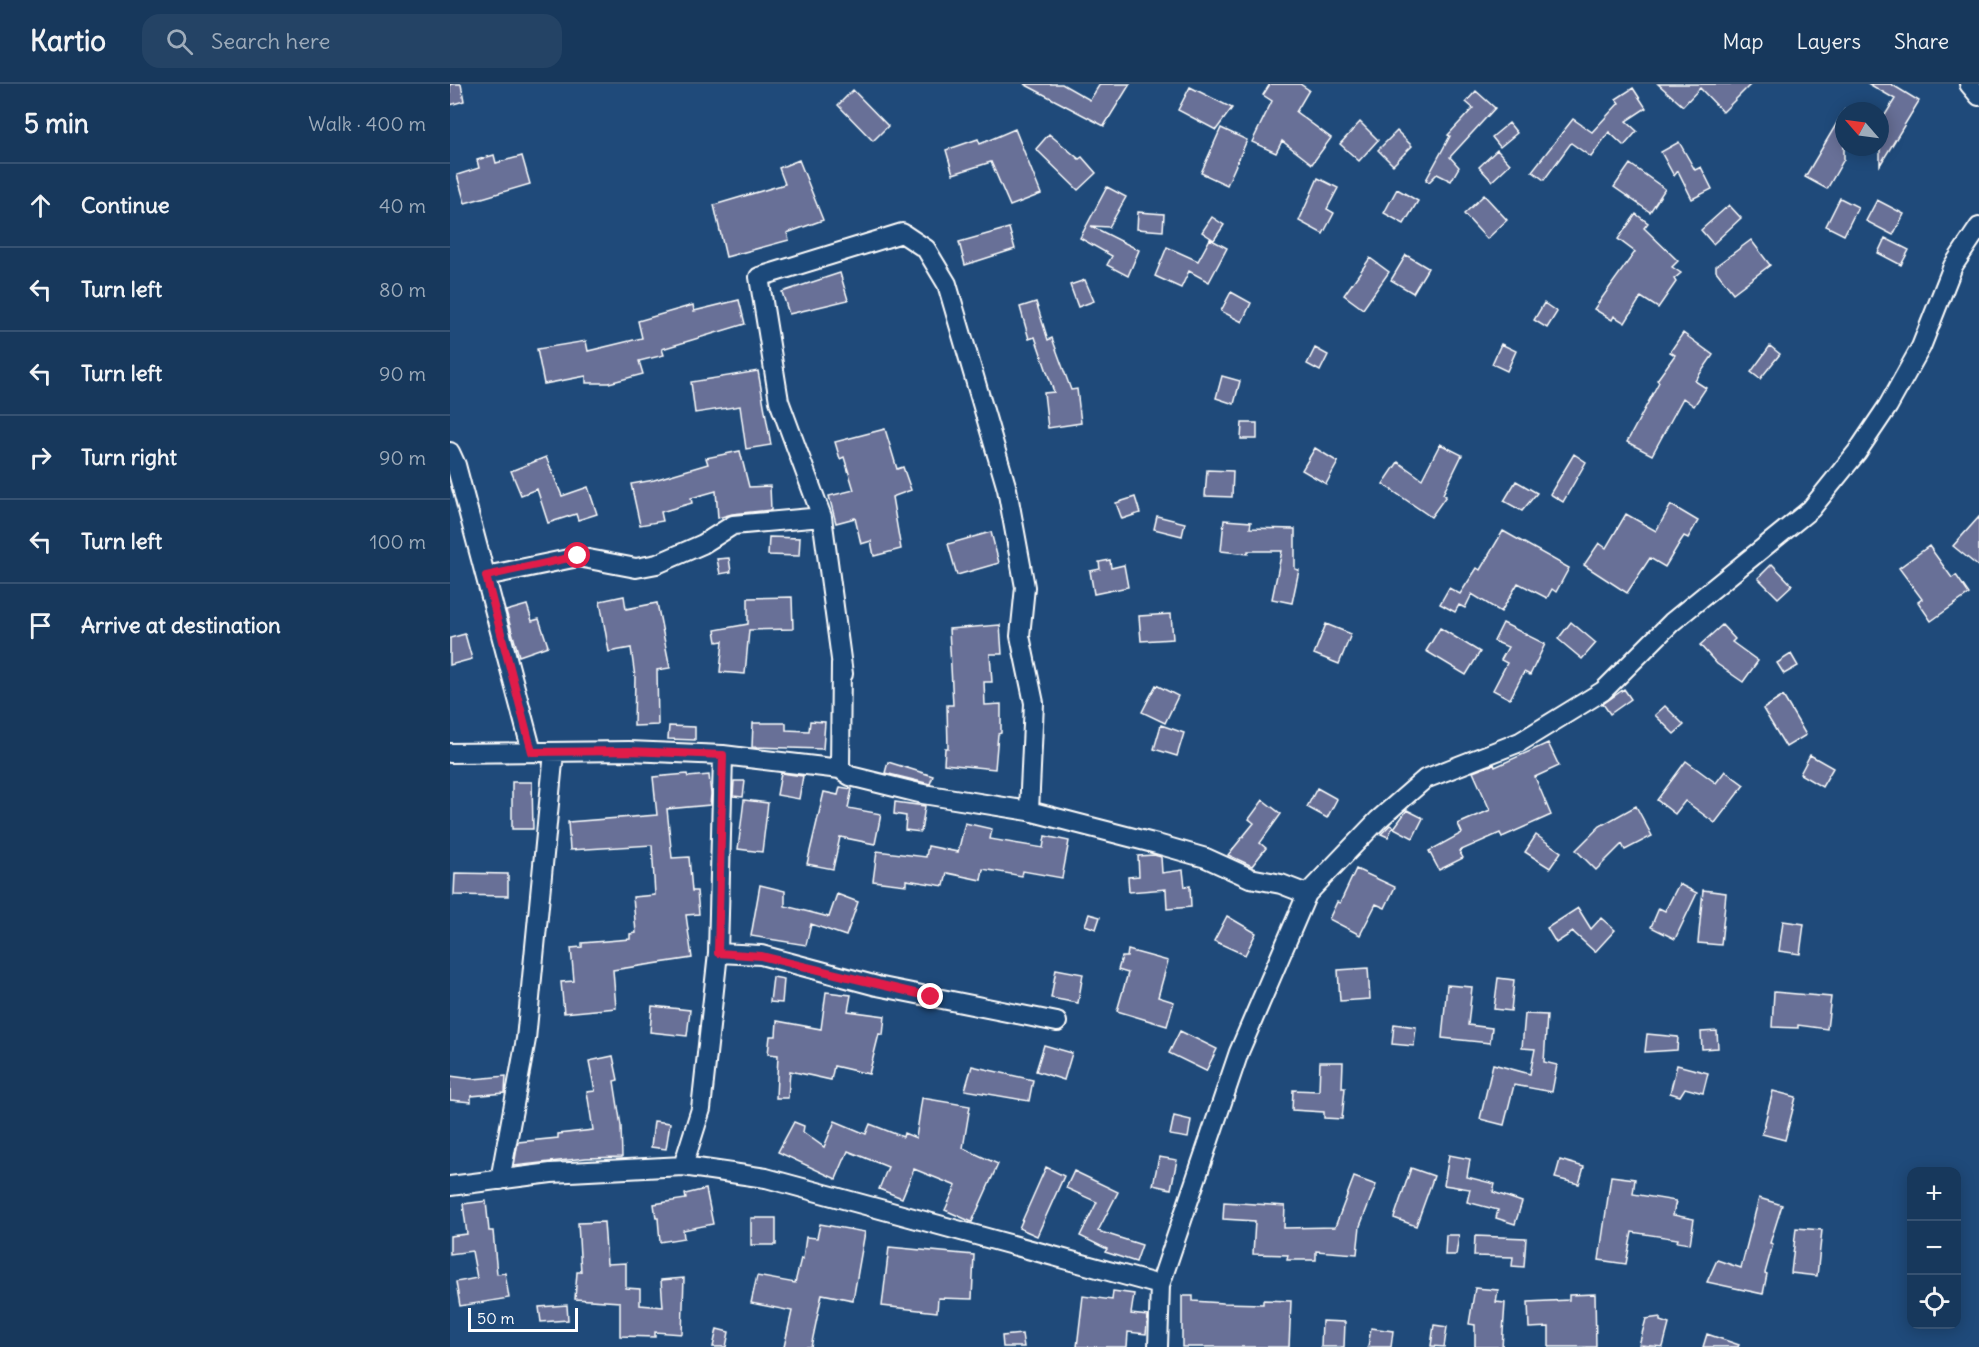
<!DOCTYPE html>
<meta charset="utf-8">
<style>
:root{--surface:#17385c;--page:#244365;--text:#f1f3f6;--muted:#9eacbb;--line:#365272}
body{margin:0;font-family:Delius,sans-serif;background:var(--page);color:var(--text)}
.controls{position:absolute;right:18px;bottom:18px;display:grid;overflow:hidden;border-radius:12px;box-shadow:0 3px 15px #0003}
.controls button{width:54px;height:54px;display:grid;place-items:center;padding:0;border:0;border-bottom:2px solid var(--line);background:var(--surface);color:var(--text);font:30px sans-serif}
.compass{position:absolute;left:1385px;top:18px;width:54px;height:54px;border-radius:50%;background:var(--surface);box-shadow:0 3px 15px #0003;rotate:298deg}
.scale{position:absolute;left:18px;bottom:15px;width:110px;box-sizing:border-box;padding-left:6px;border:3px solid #fff;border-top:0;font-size:16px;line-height:21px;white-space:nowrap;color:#fff;-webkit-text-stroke:4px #1f4a7a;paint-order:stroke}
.stop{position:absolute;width:18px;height:18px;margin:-14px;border:4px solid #e11d48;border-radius:50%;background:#fff}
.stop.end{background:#e11d48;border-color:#fff;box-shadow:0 2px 6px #0008}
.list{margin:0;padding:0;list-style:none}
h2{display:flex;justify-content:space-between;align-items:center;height:78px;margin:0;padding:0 24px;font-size:26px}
h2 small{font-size:20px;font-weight:400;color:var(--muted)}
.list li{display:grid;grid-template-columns:39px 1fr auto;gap:18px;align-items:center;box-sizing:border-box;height:84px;padding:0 24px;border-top:2px solid var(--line)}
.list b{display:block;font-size:22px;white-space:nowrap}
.list em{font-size:20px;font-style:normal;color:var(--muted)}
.icon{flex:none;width:33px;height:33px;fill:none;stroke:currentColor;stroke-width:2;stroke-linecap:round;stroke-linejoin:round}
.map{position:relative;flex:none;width:1529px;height:1263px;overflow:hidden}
header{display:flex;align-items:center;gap:36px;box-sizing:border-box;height:84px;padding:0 30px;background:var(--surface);border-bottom:2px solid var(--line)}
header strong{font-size:28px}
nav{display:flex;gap:33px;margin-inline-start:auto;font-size:21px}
.search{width:420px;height:54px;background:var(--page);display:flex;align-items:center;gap:15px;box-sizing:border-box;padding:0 21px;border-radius:18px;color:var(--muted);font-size:22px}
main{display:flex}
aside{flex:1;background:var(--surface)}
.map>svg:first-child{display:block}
</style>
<header>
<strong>Kartio</strong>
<div class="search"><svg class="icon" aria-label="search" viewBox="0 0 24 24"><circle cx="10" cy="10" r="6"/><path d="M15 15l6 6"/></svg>Search here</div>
<nav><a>Map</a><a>Layers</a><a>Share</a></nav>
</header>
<main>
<aside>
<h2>5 min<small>Walk · 400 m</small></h2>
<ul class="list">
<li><svg class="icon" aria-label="ahead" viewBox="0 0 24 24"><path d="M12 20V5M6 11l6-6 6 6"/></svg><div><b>Continue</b></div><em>40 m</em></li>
<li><svg class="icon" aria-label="left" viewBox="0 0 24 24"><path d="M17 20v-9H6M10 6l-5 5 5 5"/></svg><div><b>Turn left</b></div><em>80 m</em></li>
<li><svg class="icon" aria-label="left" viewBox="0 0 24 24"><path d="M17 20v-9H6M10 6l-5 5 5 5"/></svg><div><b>Turn left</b></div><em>90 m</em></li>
<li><svg class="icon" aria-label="right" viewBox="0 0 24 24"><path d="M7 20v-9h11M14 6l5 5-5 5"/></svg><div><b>Turn right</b></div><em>90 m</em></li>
<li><svg class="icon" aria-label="left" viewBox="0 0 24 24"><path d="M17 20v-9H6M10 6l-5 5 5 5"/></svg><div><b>Turn left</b></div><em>100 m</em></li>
<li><svg class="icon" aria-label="arrive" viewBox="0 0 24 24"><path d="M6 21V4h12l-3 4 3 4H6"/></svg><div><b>Arrive at destination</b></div></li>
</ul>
</aside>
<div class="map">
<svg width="1529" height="1263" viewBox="0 0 1529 1263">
<rect width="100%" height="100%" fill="#1f4a7a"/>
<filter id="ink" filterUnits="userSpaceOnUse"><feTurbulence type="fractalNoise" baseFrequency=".0167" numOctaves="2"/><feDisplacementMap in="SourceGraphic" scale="12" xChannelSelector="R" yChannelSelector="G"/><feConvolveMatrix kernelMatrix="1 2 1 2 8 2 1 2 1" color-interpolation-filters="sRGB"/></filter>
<g filter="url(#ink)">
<path fill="#677097" stroke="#fff" stroke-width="1.5" d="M0,0H11L14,17L0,21Z
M574,0H612L640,16L650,0H680L654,42Z
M820,0H850L859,6L846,28L881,54L862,80L832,57L826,69L802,58L822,17L813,11Z
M1208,0H1301L1273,28L1250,4L1233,22Z
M1419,0H1441L1469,17L1430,81V39L1445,15Z
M740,3L782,24L766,46L728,26Z
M1183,4L1196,24L1176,37L1187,47L1174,62L1159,48L1141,73L1121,59L1094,96L1082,87L1123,35L1142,48L1169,19L1166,15Z
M403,6L438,42L423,57L388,21Z
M1026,7L1045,24L1000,73L1009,83L1001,97L987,90L979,98L976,96L1000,52L998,51L1023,24L1016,18Z
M1394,27V75L1377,105L1355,93Z
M910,38L928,56L909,77L890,60Z
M1059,39L1067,49L1050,63L1042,53Z
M771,44L797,56L777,101L751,89Z
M565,45L591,110L560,122L541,78L503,90L496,66L528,55L530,60Z
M947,47L962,62L943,81L928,66Z
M599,50L629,75L632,73L646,89L628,106L586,65Z
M1229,58L1245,86L1251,83L1262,105L1242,115L1228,87L1224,92L1211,68Z
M1047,66L1060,80L1042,97L1029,83Z
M44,71L46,79L72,72L80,100L15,119L7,91L29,84L27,76Z
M349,76L373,136L337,149L339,156L276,173L264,121L335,100L329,84Z
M1180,80L1215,105L1200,128L1164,103Z
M868,94L888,104L877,125L884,129L873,150L849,137Z
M657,103L676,113L659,143L641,142L689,166L678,192L657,181L662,172L630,154Z
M947,105L968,117L954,140L934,129Z
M1034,111L1057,136L1037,155L1014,130Z
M1390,114L1408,123L1394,151L1376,142Z
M1427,116L1454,130L1443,151L1416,137Z
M1279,121L1291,134L1263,160L1251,146Z
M688,128L714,130L713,147L687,145Z
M1186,130L1198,139L1194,144L1228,177L1222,183L1231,189L1224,195L1226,198L1208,224L1191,213L1175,239L1164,232L1162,236L1144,225L1185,168L1168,155Z
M762,133L774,141L764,156L752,148Z
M559,144L565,165L515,181L509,158Z
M1435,154L1459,166L1451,181L1428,169Z
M760,155L777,164L759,198L739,187L731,204L705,192L717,163L748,177Z
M1301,156L1320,181L1283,209L1266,187V182Z
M956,171L978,184L963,209L941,196Z
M920,174L939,188L913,225L894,211Z
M390,189L398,216L339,230L332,208Z
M635,196L644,217L628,223L620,201Z
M781,208L801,219L792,238L771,227Z
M289,216L295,240L212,265L214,271L189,277L193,290L159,299H136V292L94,300L87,265L136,257L138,267L192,254L188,237L243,221L244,227Z
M586,218L598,256L602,254L621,306L627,305L631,339L598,344L594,309L604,308L585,253L579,255L570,223Z
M1094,219L1107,228L1097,244L1084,236Z
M1233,249L1263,271L1245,297L1256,304L1244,322L1233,314L1202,371L1177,358L1209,298L1207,296L1225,271L1220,268Z
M1051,260L1066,267L1057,287L1042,280Z
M1320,262L1330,270L1310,295L1301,288Z
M865,264L878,271L870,287L857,280Z
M308,287L321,361L296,365L290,322L245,329L241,298Z
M772,292L790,297L784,320L766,314Z
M792,339H807V355H791Z
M435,345L447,385L453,383L461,406L442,413L451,465L424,472L421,457L411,460L405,434L386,439L379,412L404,406L394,373L390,375L385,358Z
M990,360L1012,371L993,410L996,412L981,433L933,400L948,378L972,395Z
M865,364L888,378L876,400L852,386Z
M290,367L299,403L320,402L321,426L282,430L268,434L266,407L241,414L242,419L211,428L213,437L190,441L181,400L204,396L258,380L256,374Z
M1124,370L1136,378L1113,418L1100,410Z
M96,373L112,412L138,403L147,430L128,436L126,430L98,439L87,405L71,411L61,387Z
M757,386L783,387L782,413L755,412Z
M1066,397L1087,409L1072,427L1054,417Z
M685,413L690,429L672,435L666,419Z
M1221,421L1248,437L1238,454L1234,452L1230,458L1215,483L1200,474L1177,509L1134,481L1149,459L1156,464L1176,430L1206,447Z
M707,432L735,439L732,452L704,445Z
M1529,433V483L1503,462Z
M774,436L801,438L800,444L845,445V485L849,486L842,519L822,515L832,467H798V470L771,467Z
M1053,447L1119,484L1106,508L1102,505L1097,514L1068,499L1051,528L1022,510L1015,524L1009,521L1005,528L990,520L999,504L1010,510L1027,484L1030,486Z
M541,448L549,479L507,491L498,460Z
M319,453L350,454L349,472L318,471Z
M1479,462L1502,494L1506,491L1519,510L1481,537L1468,518L1472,515L1449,484Z
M279,474L281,488L270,490L267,475Z
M660,476L661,484L674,481L678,503L644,510L640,487L650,485L649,478Z
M1322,480L1342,501L1328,514L1308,494Z
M174,512L176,525L207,519L220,584L207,586L208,641L184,642L185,593L181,564L159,568L150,517Z
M342,513L343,545L299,546L295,590L270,588L273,557L267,558L265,546L298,540V514Z
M77,521L82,537L89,535L98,562L69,572L56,527Z
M721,530L723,555L691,557L689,532Z
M1121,538L1146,559L1132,575L1108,555Z
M1053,539L1095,560L1080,591L1074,588L1060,615L1043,606L1057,579L1051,576L1058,563L1044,557Z
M876,540L901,550L889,580L864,570Z
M550,541L552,570H540L542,598H534L535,621L551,620V649L548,650L545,685L494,680L495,664H498L497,621H503L499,545Z
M1272,541L1285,555L1282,558L1308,577L1293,598L1267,580L1250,561Z
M990,544L1030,568L1016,591L976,567Z
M15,550L22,575L0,581V554Z
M1341,570L1348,582L1334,590L1327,579Z
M706,601L728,612L715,639L692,628Z
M1174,605L1181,615L1160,630L1153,620Z
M1333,612L1356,651L1336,663L1313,625Z
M1215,622L1234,641L1224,650L1205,631Z
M360,637L375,638L373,665L302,663L303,639H336V646L359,647Z
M711,641L734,649L727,672L704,665Z
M219,642L245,643V656L218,655Z
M1098,659L1109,682L1085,693L1101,731L1052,753L1050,749L1009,767L1013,774L989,786L979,767L1012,749L1008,740L1040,726L1023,688L1044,680L1045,683Z
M1360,671L1383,684L1372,703L1350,690Z
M1236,677L1266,699L1275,687L1294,701L1265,739L1235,717L1225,730L1207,716Z
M438,678L483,692L480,700L435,689Z
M331,689L353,692L349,715L327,711Z
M237,690L238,693L259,691L261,710L260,721L217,725L222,774L239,773L242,807H247L249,830L236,831L242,874L163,886L166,924L114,929L111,898L124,897L121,864L132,863V859L180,855V850L186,849L183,813L205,811L202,761L120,766L118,738L207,731L203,693Z
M284,697H295L293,713L283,712Z
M62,698H82L83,745H62Z
M390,703L402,705L398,724L431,730L425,760L390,753L383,785L357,780L374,708L388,711Z
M867,704L887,715L877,734L857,723Z
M294,716L318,719L312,768L288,765Z
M813,716L831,730L810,759L816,764L802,782L778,771L804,739L799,735Z
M445,718L475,722L471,748L455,746L456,732L444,730Z
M1186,722L1202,752L1175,766L1172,760L1146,786L1126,766L1150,742Z
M957,726L973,734L963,754L944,744Z
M515,739L542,745L540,755L593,764L595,752L619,757L612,794L573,787L572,792L533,785L531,796L497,789L494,802L456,796V801L423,797L427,767L476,773L478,762L508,768Z
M940,741L943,743L938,753L931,750Z
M1086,751L1111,768L1100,784L1075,768Z
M704,771L711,773L712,789L733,786L735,803L740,802L741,823L717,825L716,805L679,808L678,793L689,792L688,772Z
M906,785L945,803L935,824L926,820L910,851L879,835L887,818L890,819Z
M5,789L58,790V812L4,811Z
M1229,800L1247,809L1225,855L1201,843L1209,824L1215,827Z
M310,801L335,807V822L379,833L387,810L408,818L396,852L361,840L356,861L301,852Z
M1253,806L1276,809L1271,861L1248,859Z
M1128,824L1141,845L1151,834L1165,846L1145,868L1123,848L1106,859L1097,844Z
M639,830L650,833L646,845L635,841Z
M777,832L806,849L795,871L764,857Z
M1333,837L1354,840L1350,870L1329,867Z
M678,866L718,877L708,913L724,918L717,942L667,927L678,889L668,886L672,873H677Z
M918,884L920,915L890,917L888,886Z
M606,885L633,890L628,919L601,914Z
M323,893L334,895L332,919L320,918Z
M1048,894L1064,896L1061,927L1044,925Z
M997,901L1022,903L1018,941L1042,944L1040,959L992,954Z
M376,908L401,911L398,927L435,932L433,951L429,950L419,990L384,982L381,996L340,987L338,1014H326L328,971L318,970L320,952H326L327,937L371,945Z
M1324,908L1381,913L1377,945L1348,941V944L1322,943Z
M202,922L240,926L237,952L200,948Z
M1075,930L1097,931L1094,978L1107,981L1102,1008L1064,1001L1054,1041L1030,1035L1043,980L1080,990L1085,965L1072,964Z
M944,940L966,943L964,962L942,960Z
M730,947L767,965L756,987L719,969Z
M1267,947L1268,964L1252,965L1251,948Z
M1197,950L1228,953L1227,966L1195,968Z
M594,961L622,969L614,996L586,987Z
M163,972L168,996L164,997L171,1042L172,1073L136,1074L64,1082L68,1058L108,1054V1050L143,1046L137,1008L145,1007L139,977Z
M870,978H893L892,1004H895L892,1035L874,1034V1028L842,1026L843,1006L869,1007Z
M1227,981L1258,989L1253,1009L1235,1004L1230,1012L1220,1009Z
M522,982L583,996L579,1017L515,1006Z
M0,992L23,995L56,992L55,1009L21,1012V1018L0,1016Z
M1323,1007L1346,1013L1335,1056L1312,1050Z
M472,1014L520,1022L513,1064L548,1080L522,1138L495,1126L506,1102L464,1085L452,1114L429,1105L438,1083L398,1067L386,1095L328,1068L344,1038L354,1042L353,1048L374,1063L385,1037L416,1050L420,1040L453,1053L454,1049L466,1054Z
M724,1032L741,1036L738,1054L720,1051Z
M204,1037L220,1039L216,1065L201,1063Z
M999,1071L1020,1075L1017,1093L1045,1100L1043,1108L1072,1118L1065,1140L1046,1134L1048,1126L1017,1118L1020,1105L994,1101Z
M709,1073L727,1076L721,1105L703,1101Z
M1110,1076L1134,1083L1129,1100L1105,1094Z
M596,1083L614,1092L587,1152L569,1144Z
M961,1084L984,1092L966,1142L944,1134Z
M624,1087L668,1108L648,1147L692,1161L686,1178L655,1168L657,1165L630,1152L647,1118L616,1104Z
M1161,1092L1185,1095L1183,1110L1226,1117L1223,1131L1244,1135L1240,1160L1227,1158L1228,1155L1182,1148L1176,1180L1149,1176Z
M904,1093L926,1101L910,1142L907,1170L866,1167V1176H837L838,1171L803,1170L805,1137L773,1135L774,1118L835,1122L834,1144L885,1143Z
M256,1105L263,1140L233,1146L234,1154L210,1158L208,1134H206L204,1120L236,1115L235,1110Z
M1309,1114L1332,1121L1320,1159L1323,1160L1315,1189L1317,1190L1313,1210L1257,1198L1267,1176L1291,1184Z
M36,1117L39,1147H43L47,1190L55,1189L59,1214L10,1222L6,1198L27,1194L22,1167L0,1170V1152L17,1150L13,1120Z
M301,1134H326V1161H301Z
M154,1138L157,1180L176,1179V1204L190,1205V1221L213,1223L211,1196L234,1194L232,1250L205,1248V1253L170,1252V1218L125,1215L127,1188H131L128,1139Z
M370,1140L415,1148L403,1216L372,1210L361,1263H334L342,1227L301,1219L307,1192L345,1199L351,1174L353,1175L356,1153L367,1154Z
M1346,1144L1372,1146L1367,1192L1341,1189Z
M996,1151H1009L1006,1171H995Z
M1025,1152L1076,1154L1074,1183L1062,1182L1063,1173L1024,1172Z
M439,1163L524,1171L522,1215L488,1214L487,1228L432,1222Z
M1025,1204L1048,1206L1046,1218L1055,1219L1052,1263H1025V1241L1019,1240Z
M663,1207L684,1210L681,1230L698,1232L696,1250L678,1248L677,1263H627L633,1212L662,1216Z
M1145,1210L1146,1263H1099V1243L1079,1244L1078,1218L1119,1216V1211Z
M732,1212H743V1217L773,1219L813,1220V1216L841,1217L839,1263H732Z
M117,1221L118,1236L91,1238L89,1223Z
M1210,1233V1237L1219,1240L1213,1263L1189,1261L1196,1235Z
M872,1237L895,1238L894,1263H871Z
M984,1241L997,1243L994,1263L981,1262Z
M921,1244L943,1247L941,1263H918Z
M267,1245L279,1248L276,1263H263Z
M572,1250L574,1263H553L552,1252Z
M1257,1250L1289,1261L1288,1263H1253Z"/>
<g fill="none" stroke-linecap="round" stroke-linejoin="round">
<defs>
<path id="street" d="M1519,0L1529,12
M0,368L6,381L82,668
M36,492L128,473L186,484L207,480L253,460L283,441L372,433L373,445
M393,590L372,433L329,317L309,193L452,149L476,165L497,200L557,405L575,503L570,552L584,619L579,727
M0,669L179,667L273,671L390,685L400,692L473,710L579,727L707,760L756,774L800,794L831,800L857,810
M390,685L391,579
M268,869L311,871L427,902L607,938
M233,1082L251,1025L268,869L273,671
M50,1096L76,955L104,668
M0,1102L101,1089L233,1082L316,1094L710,1201
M708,1263L710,1201L789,968L857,810L928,736L975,695L1070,658L1153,607L1222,538L1361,425L1407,368L1438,322L1471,263L1503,182L1529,143"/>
</defs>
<use href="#street" stroke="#fff" stroke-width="22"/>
<use href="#street" stroke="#1f4a7a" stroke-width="18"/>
</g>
</g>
<g fill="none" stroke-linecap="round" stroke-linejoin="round" filter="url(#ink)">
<path stroke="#e11d48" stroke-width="8" d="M128,472L36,492L82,668L179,667L273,671L268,869L311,872L481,913"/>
</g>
</svg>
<div class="controls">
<button>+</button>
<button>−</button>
<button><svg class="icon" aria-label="locate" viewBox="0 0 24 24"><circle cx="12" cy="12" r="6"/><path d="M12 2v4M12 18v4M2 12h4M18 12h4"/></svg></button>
</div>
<svg class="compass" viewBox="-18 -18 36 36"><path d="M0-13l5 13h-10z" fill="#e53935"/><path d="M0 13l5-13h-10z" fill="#9eacbb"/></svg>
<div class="scale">50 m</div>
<div class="stop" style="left:128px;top:472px"></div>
<div class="stop end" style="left:481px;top:913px"></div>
</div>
</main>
